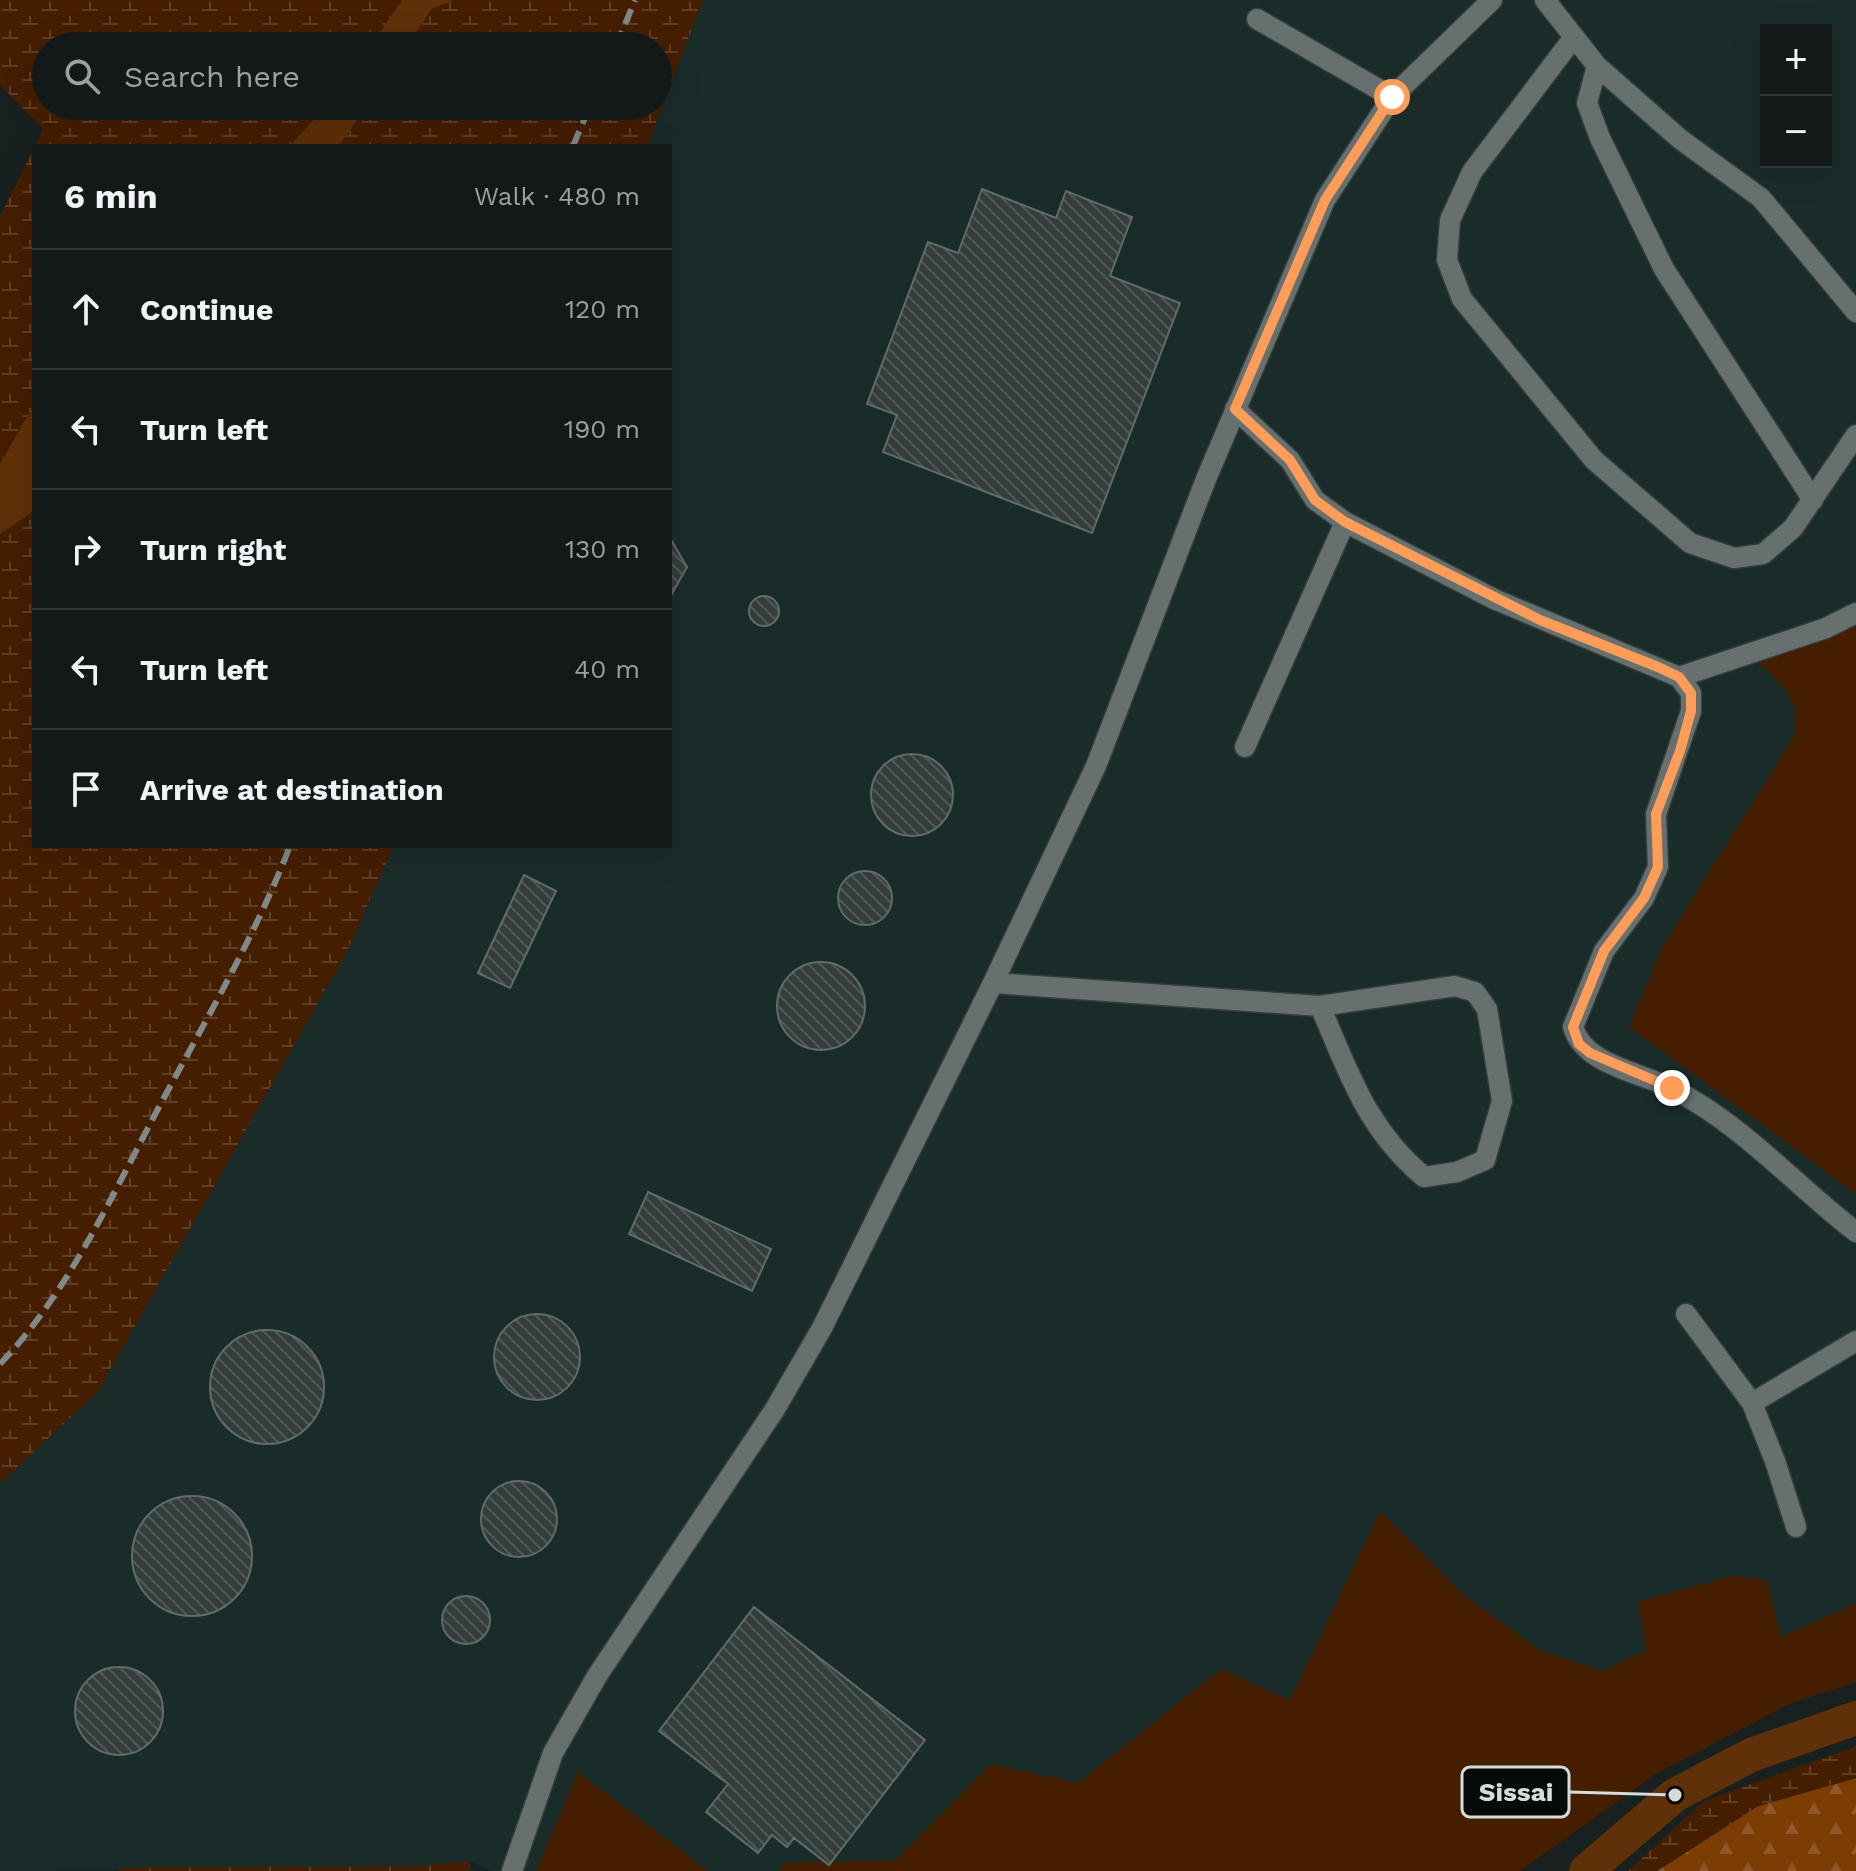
<!DOCTYPE html>
<meta charset="utf-8">
<style>
:root{--surface:#121918;--page:#1b2221;--text:#f1f3f6;--muted:#9ca0a2;--line:#313837}
body{margin:0;font-family:"Work Sans",sans-serif;background:var(--page);color:var(--text)}
.controls{position:absolute;right:24px;top:24px;display:grid;overflow:hidden;border-radius:0px;box-shadow:0 8px 32px #0002}
.controls button{width:72px;height:72px;display:grid;place-items:center;padding:0;border:0;border-bottom:2px solid var(--line);background:var(--surface);color:var(--text);font:40px sans-serif}
.stop{position:absolute;width:24px;height:24px;margin:-18px;border:6px solid #fe9c58;border-radius:50%;background:#fff}
.stop.end{background:#fe9c58;border-color:#fff;box-shadow:0 2px 8px #0008}
.list{margin:0;padding:0;list-style:none}
h2{display:flex;justify-content:space-between;align-items:center;height:104px;margin:0;padding:0 32px;font-size:34px}
h2 small{font-size:26px;font-weight:400;color:var(--muted)}
.list li{display:grid;grid-template-columns:52px 1fr auto;gap:24px;align-items:center;box-sizing:border-box;height:120px;padding:0 32px;border-top:2px solid var(--line)}
.list b{display:block;font-size:30px;white-space:nowrap}
.list em{font-size:26px;font-style:normal;color:var(--muted)}
.icon{flex:none;width:44px;height:44px;fill:none;stroke:currentColor;stroke-width:2;stroke-linecap:round;stroke-linejoin:round}
.map{position:relative;flex:none;width:1856px;height:1871px;overflow:hidden}
.search{position:absolute;background:var(--surface);box-shadow:0 8px 32px #0002;left:32px;top:32px;width:640px;height:88px;display:flex;align-items:center;gap:20px;box-sizing:border-box;padding:0 28px;border-radius:44px;color:var(--muted);font-size:30px}
.panel{position:absolute;background:var(--surface);box-shadow:0 8px 32px #0002;left:32px;top:144px;width:640px;height:704px;border-radius:0px}
.map>svg:first-child{display:block}
</style>
<div class="map">
<svg width="1856" height="1871" viewBox="0 0 1856 1871">
<defs>
<pattern id="forest-firs" width="22" height="20" patternUnits="userSpaceOnUse" patternTransform="scale(2)"><rect width="22" height="20" fill="#7c3d05"/><path d="M5 1l3.5 6h-7zM16 11l3.5 6h-7z" fill="#8e5829"/></pattern>
<pattern id="wetland-marsh" width="20" height="14" patternUnits="userSpaceOnUse" patternTransform="scale(2)"><rect width="20" height="14" fill="#451e00"/><path d="M1 5h8M5 5V1M11 12h8M15 12V8" fill="none" stroke="#5f3e25"/></pattern>
<pattern id="building-back-hatch" width="6" height="6" patternUnits="userSpaceOnUse" patternTransform="scale(2)"><rect width="6" height="6" fill="#333d3c"/><path d="M-1 5l2 2M0 0l6 6M5-1l2 2" fill="none" stroke="#505858"/></pattern>
</defs>
<rect width="100%" height="100%" fill="#182120"/>
<path fill="#1a2c2a" fill-rule="evenodd" d="M703,0H1856V1660L1470,1871H492L470,1861L422,1866L0,1871V1483L97,1393L345,955L394,846H670V146H647ZM1766,30H1826V162H1766Z"/>
<path fill="#451e00" d="M1856,619V1194L1629,1027L1663,946L1795,735C1799,694 1783,687 1756,660Z
M1380,1511L1462,1594L1541,1651L1603,1671L1646,1650L1638,1601L1734,1576L1766,1580L1781,1637L1856,1603V1682L1792,1703L1659,1772L1520,1871H780L784,1863L896,1860L991,1764L1078,1783L1221,1669L1290,1700Z
M578,1772L708,1871H536Z"/>
<path fill="url(#forest-firs)" d="M1856,1778V1871H1657L1758,1806Z"/>
<path fill="url(#wetland-marsh)" d="M0,0H402L370,46H46V106H326L290,146H35L43,129L0,85Z
M454,0H703L647,146H339L367,106H658V46H407L432,9Z
M34,148V408L0,464V216Z
M34,505V846H394L345,955L97,1393L0,1483V534L31,513Z
M1856,1746V1778L1758,1806L1657,1871H1628L1704,1801Z
M470,1861L469,1871H118L123,1868L422,1866Z"/>
<path fill="#603009" d="M402,0H454L432,9L407,46H370Z
M326,106H367L339,146H290Z
M32,408L34,505L31,513L0,534V464Z"/>
<g fill="none" stroke-linecap="round" stroke-linejoin="round">
<path stroke="#603009" stroke-width="34" d="M1586,1871L1675,1795L1751,1755L1856,1718"/>
</g>
<path fill="url(#building-back-hatch)" stroke="#606b6a" stroke-width="2" d="M982,189L1056,218L1066,191L1132,217L1110,276L1180,303L1092,533L883,452L897,415L867,404L928,242L958,253Z
M670,538L687,567L670,597Z
M749 611a15 15 0 1 1 30 0a15 15 0 1 1-30 0Z
M871 795a41 41 0 1 1 82 0a41 41 0 1 1-82 0Z
M838 898a27 27 0 1 1 54 0a27 27 0 1 1-54 0Z
M524,875L556,891L510,988L478,973Z
M777 1006a44 44 0 1 1 88 0a44 44 0 1 1-88 0Z
M648,1192L771,1249L752,1291L629,1234Z
M494 1357a43 43 0 1 1 86 0a43 43 0 1 1-86 0Z
M210 1387a57 57 0 1 1 114 0a57 57 0 1 1-114 0Z
M481 1519a38 38 0 1 1 76 0a38 38 0 1 1-76 0Z
M132 1556a60 60 0 1 1 120 0a60 60 0 1 1-120 0Z
M442 1620a24 24 0 1 1 48 0a24 24 0 1 1-48 0Z
M754,1607L925,1740L829,1865L794,1838L787,1847L772,1835L758,1853L706,1812L728,1784L659,1731Z
M75 1711a44 44 0 1 1 88 0a44 44 0 1 1-88 0Z"/>
<g fill="none" stroke-linecap="round" stroke-linejoin="round">
<defs>
<path id="minor" d="M1545,0L1597,66L1680,139L1761,198L1856,312
M1257,19L1392,97
M1574,37L1472,172L1450,220L1447,260L1462,299L1594,460L1690,543L1734,558L1763,554L1793,528L1856,435
M1597,66L1587,103L1600,138L1664,269L1813,500
M1235,409L1290,460L1315,500L1345,522L1494,599L1679,677L1691,693V711L1656,814L1658,867L1644,898L1604,951L1573,1027C1584,1065 1640,1072 1673,1089C1743,1125 1794,1184 1856,1232
M1679,677L1826,628L1856,613
M1245,747L1345,522
M993,983L1320,1006L1455,986L1475,992L1487,1009L1502,1101L1485,1160L1457,1172L1424,1177C1366,1128 1349,1073 1320,1006
M1686,1314L1752,1403
M1796,1527L1775,1461L1752,1403L1856,1341
M512,1871L553,1753L597,1676L775,1409L822,1328L993,983L1096,766L1206,479L1325,200L1392,97L1492,0"/>
</defs>
<use href="#minor" stroke="#363d3c" stroke-width="23"/>
<use href="#minor" stroke="#66716f" stroke-width="20"/>
<path stroke="#818988" stroke-width="6" stroke-dasharray="16 8" stroke-linecap="butt" d="M616,46L635,0
M573,146L590,106
M0,1364C69,1292 112,1195 159,1107C205,1021 255,937 290,846"/>
</g>
<g fill="none" stroke-linecap="round" stroke-linejoin="round">
<path stroke="#fe9c58" stroke-width="10" d="M1392,97L1325,200L1235,409L1290,460L1315,500L1345,522L1540,620L1658,667L1679,677L1691,693V711L1680,751L1656,814L1658,867L1644,898L1604,951L1573,1027L1579,1044L1590,1053L1672,1088"/>
</g>
<path fill="none" stroke="#d6dcdb" stroke-width="3" d="M1675 1795L1569 1792"/>
<circle fill="#d6dcdb" stroke="#060a09" stroke-width="3" cx="1675" cy="1795" r="8"/>
<rect fill="#060a09" stroke="#d6dcdb" stroke-width="3" x="1462" y="1767" width="107" height="50" rx="8"/>
<g font-size="26" text-anchor="middle" font-weight="bold" fill="#d6dcdb">
<text x="1516" y="1801">Sissai</text>
</g>
</svg>
<div class="controls">
<button>+</button>
<button>−</button>
</div>
<div class="stop" style="left:1392px;top:97px"></div>
<div class="stop end" style="left:1672px;top:1088px"></div>
<div class="search"><svg class="icon" aria-label="search" viewBox="0 0 24 24"><circle cx="10" cy="10" r="6"/><path d="M15 15l6 6"/></svg>Search here</div>
<section class="panel">
<h2>6 min<small>Walk · 480 m</small></h2>
<ul class="list">
<li><svg class="icon" aria-label="ahead" viewBox="0 0 24 24"><path d="M12 20V5M6 11l6-6 6 6"/></svg><div><b>Continue</b></div><em>120 m</em></li>
<li><svg class="icon" aria-label="left" viewBox="0 0 24 24"><path d="M17 20v-9H6M10 6l-5 5 5 5"/></svg><div><b>Turn left</b></div><em>190 m</em></li>
<li><svg class="icon" aria-label="right" viewBox="0 0 24 24"><path d="M7 20v-9h11M14 6l5 5-5 5"/></svg><div><b>Turn right</b></div><em>130 m</em></li>
<li><svg class="icon" aria-label="left" viewBox="0 0 24 24"><path d="M17 20v-9H6M10 6l-5 5 5 5"/></svg><div><b>Turn left</b></div><em>40 m</em></li>
<li><svg class="icon" aria-label="arrive" viewBox="0 0 24 24"><path d="M6 21V4h12l-3 4 3 4H6"/></svg><div><b>Arrive at destination</b></div></li>
</ul>
</section>
</div>
